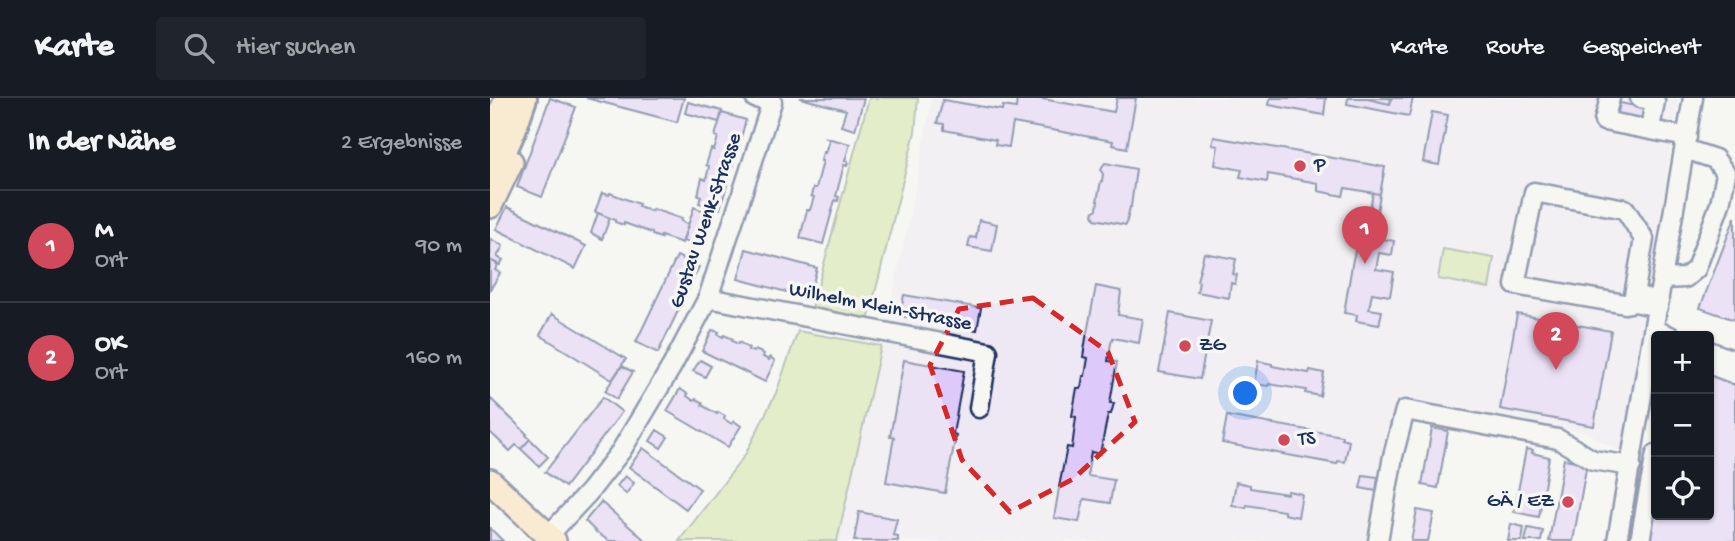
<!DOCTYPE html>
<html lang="de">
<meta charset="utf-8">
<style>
:root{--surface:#171b24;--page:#20242c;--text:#f1f3f6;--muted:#9ea1a6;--line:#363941;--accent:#d1495b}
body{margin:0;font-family:"Gochi Hand",sans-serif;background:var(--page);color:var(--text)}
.controls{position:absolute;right:21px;bottom:21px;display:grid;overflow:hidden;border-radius:7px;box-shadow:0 2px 5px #0004}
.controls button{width:63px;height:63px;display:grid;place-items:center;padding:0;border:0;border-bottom:2px solid var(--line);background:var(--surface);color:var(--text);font:35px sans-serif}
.you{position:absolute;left:756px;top:296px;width:24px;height:24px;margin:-18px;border:5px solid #fff;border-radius:50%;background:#1a73e8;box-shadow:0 0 0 10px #1a73e833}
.badge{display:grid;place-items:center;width:46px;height:46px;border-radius:50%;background:var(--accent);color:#fff;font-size:23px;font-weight:700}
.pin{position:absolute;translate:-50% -58px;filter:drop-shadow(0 2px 4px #0008)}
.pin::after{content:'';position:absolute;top:37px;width:24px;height:21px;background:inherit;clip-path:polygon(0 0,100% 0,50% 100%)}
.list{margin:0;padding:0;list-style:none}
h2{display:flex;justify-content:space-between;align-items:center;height:91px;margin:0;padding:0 28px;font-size:30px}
h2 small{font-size:23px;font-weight:400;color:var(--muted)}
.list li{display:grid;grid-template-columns:46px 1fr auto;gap:21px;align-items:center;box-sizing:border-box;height:112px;padding:0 28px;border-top:2px solid var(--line)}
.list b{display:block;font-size:26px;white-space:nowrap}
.list p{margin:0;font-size:23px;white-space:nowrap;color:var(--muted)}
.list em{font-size:23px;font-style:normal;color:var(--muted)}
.icon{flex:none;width:38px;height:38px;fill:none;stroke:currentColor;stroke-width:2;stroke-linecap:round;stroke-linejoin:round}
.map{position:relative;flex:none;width:1245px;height:443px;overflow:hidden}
header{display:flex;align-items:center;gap:42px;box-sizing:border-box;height:98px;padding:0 35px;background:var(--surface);border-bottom:2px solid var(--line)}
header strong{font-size:33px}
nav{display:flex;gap:38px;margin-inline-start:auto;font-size:24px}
.search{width:490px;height:63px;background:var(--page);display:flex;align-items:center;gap:18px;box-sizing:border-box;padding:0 24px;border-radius:7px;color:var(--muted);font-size:26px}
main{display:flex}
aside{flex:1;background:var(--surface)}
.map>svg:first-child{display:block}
</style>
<header>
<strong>Karte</strong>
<div class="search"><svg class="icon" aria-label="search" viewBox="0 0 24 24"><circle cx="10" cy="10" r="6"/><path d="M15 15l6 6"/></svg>Hier suchen</div>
<nav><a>Karte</a><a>Route</a><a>Gespeichert</a></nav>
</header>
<main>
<aside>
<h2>In der Nähe<small>2 Ergebnisse</small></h2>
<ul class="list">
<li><span class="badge">1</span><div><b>M</b><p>Ort</p></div><em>90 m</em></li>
<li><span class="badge">2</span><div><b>OK</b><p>Ort</p></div><em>160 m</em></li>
</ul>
</aside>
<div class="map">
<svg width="1245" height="443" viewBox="0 0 1245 443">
<rect width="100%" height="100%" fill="#f6f6f2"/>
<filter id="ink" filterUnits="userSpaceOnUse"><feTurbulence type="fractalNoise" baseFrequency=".0143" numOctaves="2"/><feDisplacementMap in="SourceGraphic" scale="14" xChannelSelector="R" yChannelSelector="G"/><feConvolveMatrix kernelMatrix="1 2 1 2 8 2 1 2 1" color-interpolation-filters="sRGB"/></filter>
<g filter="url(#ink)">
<path fill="#eee8f4" d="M442,0H1167L1188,4L1133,355L1095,334L909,305L880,443H347L420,118Z"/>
<path fill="#cfe397" stroke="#75897a" stroke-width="2" d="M379,0H428L425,34L378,223L322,210Z
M953,151L1004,160L999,190L948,181Z
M308,233L391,248L347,443H189L255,357L286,295Z"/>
<path fill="#ddc9fa" stroke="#1b2f5e" stroke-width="2" d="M60,0L86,9L52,99L27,89Z
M96,0H194L187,24Z
M310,0H374L365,32L351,28L356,12Z
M527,0H547L624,14L627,0H646L637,50L622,47L623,43L523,25L519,49L505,47L506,42L454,32V26L447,25L453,2L512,12L513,8L526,10Z
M780,0H836L834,17L779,7Z
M858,0H877V1L900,6L901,0H923L919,18L857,6Z
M877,0H901L900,6L877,1Z
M198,4L232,13L229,24L195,15Z
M1130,5L1156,10L1154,24L1127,19Z
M942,14L958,17L949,67L933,64Z
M232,15L256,22L230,111L209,105L211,98L208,97L212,80L216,82L219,68L216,67L221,51L224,52L226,46L228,39L225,38Z
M724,39L895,69L890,96L855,90L853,98L828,93V85L778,76L777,84L750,79L752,72L725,67L728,48L722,47Z
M337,40L360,46L355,63H358L357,68L354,67L346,98L349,99L348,103L345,102L333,146L310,140L317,112H320L324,99L321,98L323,90H326L333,63H331L333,54L335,55L339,42Z
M615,65L646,71L641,109H640L636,127L605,121L603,117L604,113L607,111L608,103H607L611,83H612L613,76L611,73L612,69Z
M112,95L119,97L120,95L149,106L148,108L162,113L163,111L192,121L191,123L198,126L192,145L171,138V140L162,137V135L134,125V127L125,124V122L105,114Z
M883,95L890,96L883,139L904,143L902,157L889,155L886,171L904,174L900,198L882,195L879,211L892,213L889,227L866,223L867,217L854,215L863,161L868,142L874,143Z
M17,109L96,148L85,171L6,131Z
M204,109L216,114L204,146L193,143Z
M108,115L120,120L112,141L101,135Z
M1245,119V222L1210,210Z
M489,122L507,126L502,153L478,149L480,139L486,140Z
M1,141L13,148L7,159L13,162L10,167L0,162Z
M256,151L327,170L319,200L248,181Z
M714,155L746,161L743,176L747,177L745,186L741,185L739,200L707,194L709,184L707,183Z
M187,158L209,169L168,255L146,244Z
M0,162L8,167L5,172L10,175L0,192Z
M606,188L631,193L628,217L653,221L649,245L623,240L621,245L618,263L627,264L620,305H624L621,316H618L610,356L601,354L598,372V378L624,382L620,405L594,401L589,424L564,420L570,384L577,349L582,350L586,319L582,318L587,290L591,291L593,278H595L598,260L593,259L596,240Z
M414,197L491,210L487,232L410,218Z
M680,215L721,223L710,281L669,274Z
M62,216L136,261L122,282L50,237Z
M1027,216L1121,233L1104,328L1010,311Z
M222,232L229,234L228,236L233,239L234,237L243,241L242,243L248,246L249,244L258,250L259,249L258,252L264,254L265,252L274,256L273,259L279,262L280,259L285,263L275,284L212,253Z
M210,262L221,268L215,279L203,273Z
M414,262L474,273L463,336L466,337L455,395L396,384L404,339H400Z
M768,263L782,266V268L819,275L820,272L834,275L830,298L815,295L816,292L779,286L778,288L764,286Z
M132,268L143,274L127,301L115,293Z
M1219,274L1245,284V443H1170L1159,441L1166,402V417H1219Z
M190,291L198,296L197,298L204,303L206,301L213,305L212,307L227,316L228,314L235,318L234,321L242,326L244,323L251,328L238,349L177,313Z
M113,299L132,314L75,389L55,374Z
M0,300L37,336L36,337L40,341L31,351L26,347L20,353L0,334Z
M737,318L852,338V341L859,343L855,364L848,363L847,366L732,345Z
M942,330L958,333L948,390L932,387Z
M167,332L178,339L171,350L160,343Z
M40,341L58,359L49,368L31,351Z
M153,350L210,391L196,411L139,369Z
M1036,351L1043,352L1042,355L1059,359L1049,419L1024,414Z
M1074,361L1097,365L1083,443H1059Z
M873,377L888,379L886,393L870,390Z
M135,378L144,385L136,396L127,388Z
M746,384L760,387V390L797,396L798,393L812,396L808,419L794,416V413L757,407L756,410L742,407Z
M111,404L156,443H119L106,434L95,423Z
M927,412L944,415L938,443H921Z
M369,414L407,421L403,437L408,438V443H364Z
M1021,426L1034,429L1032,443H1018Z
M0,430L13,443H0Z
M1038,430L1053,433L1051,443H1035Z"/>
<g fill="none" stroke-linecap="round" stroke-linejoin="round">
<defs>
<path id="minor" d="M1120,0L1114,23L1197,39
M1150,0L1165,3L1160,31
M1173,181L1195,180L1206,171L1230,106L1236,76L1225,61L1195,51
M218,200L498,254L489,310
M1168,209L1145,204L1135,206L1025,187L1044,94L1135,111L1154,141L1144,197L1169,203
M1164,232L1180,238
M1219,253L1245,263
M1219,266L1245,276
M58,438L99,394L131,353L182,268L218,200L282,4L265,0
M888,443L903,358L915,312L1068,341L1103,362L1141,368
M1127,443L1203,0
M1150,443L1158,397L1166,356"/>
<path id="major" d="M0,41L17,0
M0,108L21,64
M0,383L64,443"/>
<path id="highway" d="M0,82L22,32L33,0"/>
</defs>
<use href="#minor" stroke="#1b2f5e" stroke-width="23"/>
<use href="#major" stroke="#1b2f5e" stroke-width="28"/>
<use href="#highway" stroke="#1b2f5e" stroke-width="32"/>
<use href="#minor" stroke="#f6f6f2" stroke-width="18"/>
<use href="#major" stroke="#fddcac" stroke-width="23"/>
<use href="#highway" stroke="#fddcac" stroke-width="26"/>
</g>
</g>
<path d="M0 0H1245V443H0ZM543,200L618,254L645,324L583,381L520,414L472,362L440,267L469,211Z" fill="#f6f6f2" fill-opacity=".55" fill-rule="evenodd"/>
<path fill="none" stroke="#d62828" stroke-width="5" stroke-dasharray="14 9" stroke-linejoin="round" d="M543,200L618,254L645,324L583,381L520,414L472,362L440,267L469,211Z"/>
<g fill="#d1495b" stroke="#f6f6f2" stroke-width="2.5">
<circle cx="810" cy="68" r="7"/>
<circle cx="695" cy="248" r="7"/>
<circle cx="794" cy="342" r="7"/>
<circle cx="1078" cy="404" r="7"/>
</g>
<g text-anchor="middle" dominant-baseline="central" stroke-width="7" stroke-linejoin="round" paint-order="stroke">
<g font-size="21" fill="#1b2f5e" stroke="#f6f6f2" text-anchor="start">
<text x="824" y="68">P</text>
<text x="709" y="248">ZG</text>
<text x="808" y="342">TS</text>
<text x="1064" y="404" text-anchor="end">GÄ / EZ</text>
</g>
<g font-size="21" fill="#1b2f5e" stroke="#f6f6f2">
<text transform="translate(217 123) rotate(-71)">Gustav Wenk-Strasse</text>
<text transform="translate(390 210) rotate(11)">Wilhelm Klein-Strasse</text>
</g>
</g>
</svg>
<div class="controls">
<button>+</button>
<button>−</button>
<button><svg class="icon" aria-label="locate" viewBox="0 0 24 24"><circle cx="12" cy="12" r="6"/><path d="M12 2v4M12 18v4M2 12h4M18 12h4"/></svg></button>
</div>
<div class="you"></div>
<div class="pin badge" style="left:875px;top:166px">1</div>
<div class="pin badge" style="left:1066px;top:272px">2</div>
</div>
</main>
